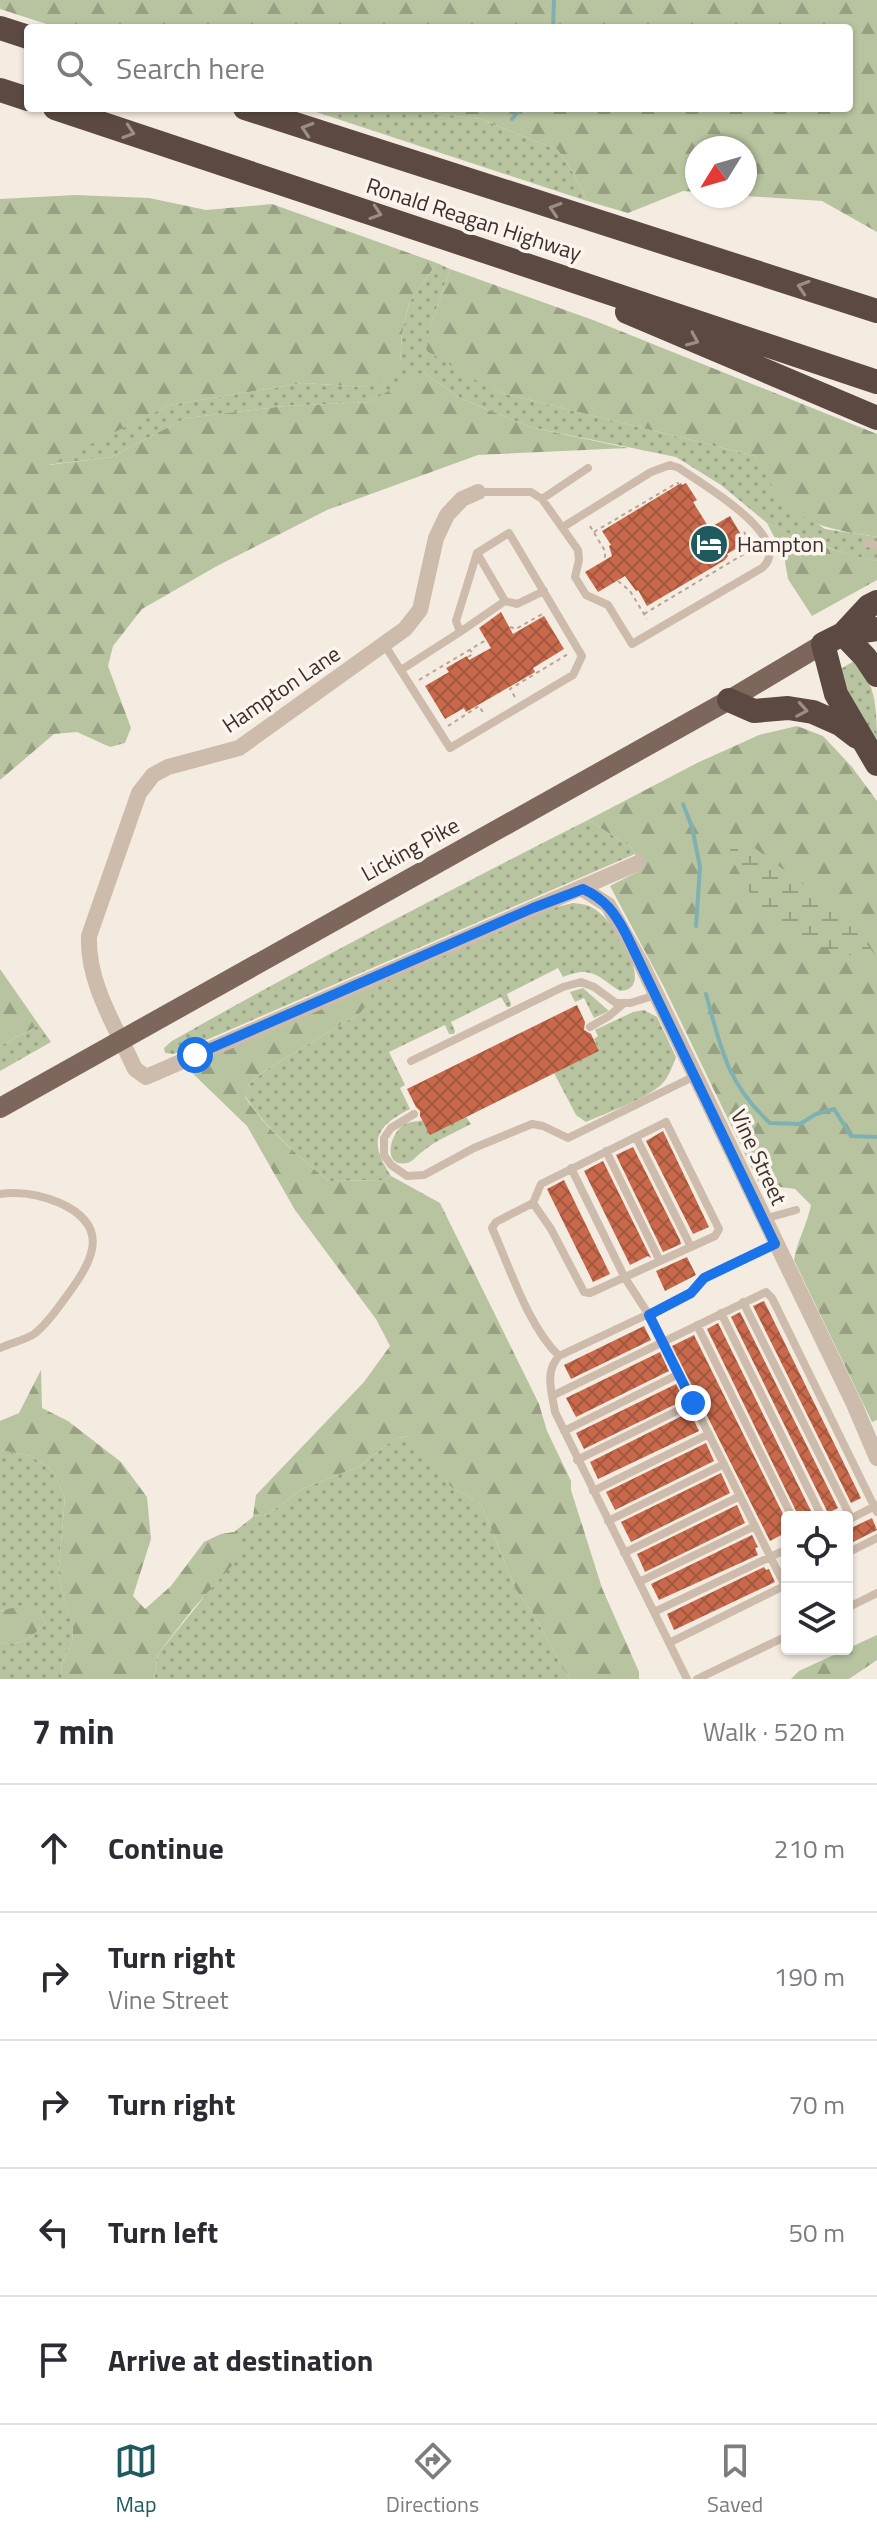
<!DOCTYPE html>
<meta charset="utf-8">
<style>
:root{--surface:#fff;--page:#f7f7f7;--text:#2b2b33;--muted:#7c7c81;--line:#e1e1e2;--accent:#1f5a5e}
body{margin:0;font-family:"Titillium Web",sans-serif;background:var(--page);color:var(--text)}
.controls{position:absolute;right:24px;bottom:24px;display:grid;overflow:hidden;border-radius:8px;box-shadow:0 2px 6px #0004}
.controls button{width:72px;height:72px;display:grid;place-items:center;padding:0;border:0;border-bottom:2px solid var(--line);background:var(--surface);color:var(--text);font:40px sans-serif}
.compass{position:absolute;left:685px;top:136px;width:72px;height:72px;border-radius:50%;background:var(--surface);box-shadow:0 2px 6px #0004;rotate:233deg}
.stop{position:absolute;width:24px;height:24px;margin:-18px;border:6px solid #1a73e8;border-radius:50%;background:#fff}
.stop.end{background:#1a73e8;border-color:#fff;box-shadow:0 2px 8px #0008}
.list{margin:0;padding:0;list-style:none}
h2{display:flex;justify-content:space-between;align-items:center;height:104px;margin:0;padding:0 32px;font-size:34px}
h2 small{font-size:26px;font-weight:400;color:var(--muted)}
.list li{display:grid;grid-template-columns:52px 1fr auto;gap:24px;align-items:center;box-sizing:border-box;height:128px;padding:0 32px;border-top:2px solid var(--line)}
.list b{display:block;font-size:30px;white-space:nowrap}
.list p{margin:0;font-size:26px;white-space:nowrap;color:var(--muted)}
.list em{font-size:26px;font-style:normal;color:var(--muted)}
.icon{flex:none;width:44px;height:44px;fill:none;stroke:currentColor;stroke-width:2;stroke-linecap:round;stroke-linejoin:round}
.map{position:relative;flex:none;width:877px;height:1679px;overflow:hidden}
.search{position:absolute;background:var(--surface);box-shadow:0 2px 6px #0004;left:24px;right:24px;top:24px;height:88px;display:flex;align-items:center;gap:20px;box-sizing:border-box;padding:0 28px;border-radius:8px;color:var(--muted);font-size:30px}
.sheet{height:744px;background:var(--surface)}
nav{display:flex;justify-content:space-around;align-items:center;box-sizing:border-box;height:112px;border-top:2px solid var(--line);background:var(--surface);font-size:22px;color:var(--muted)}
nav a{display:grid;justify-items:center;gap:4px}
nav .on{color:var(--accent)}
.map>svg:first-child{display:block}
</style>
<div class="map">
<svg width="877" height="1679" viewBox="0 0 877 1679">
<defs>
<pattern id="grass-dots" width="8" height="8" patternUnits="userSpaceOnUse" patternTransform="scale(2)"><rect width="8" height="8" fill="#b8c4a0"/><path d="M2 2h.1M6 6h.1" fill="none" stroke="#97a083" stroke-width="1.8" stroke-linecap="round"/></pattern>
<pattern id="forest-firs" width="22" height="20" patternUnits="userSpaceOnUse" patternTransform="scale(2)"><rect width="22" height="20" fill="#b8c4a0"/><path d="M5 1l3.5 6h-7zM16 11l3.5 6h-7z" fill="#97a083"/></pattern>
<pattern id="wetland-marsh" width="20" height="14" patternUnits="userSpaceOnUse" patternTransform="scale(2)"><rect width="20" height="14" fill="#b8c4a0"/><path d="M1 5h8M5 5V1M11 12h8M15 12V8" fill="none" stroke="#97a083"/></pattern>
<pattern id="building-cross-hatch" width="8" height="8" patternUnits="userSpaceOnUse" patternTransform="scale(2)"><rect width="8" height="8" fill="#c8694b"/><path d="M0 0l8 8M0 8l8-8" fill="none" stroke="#a4573f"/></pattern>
</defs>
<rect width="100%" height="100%" fill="#f4ebe1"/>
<path fill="url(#grass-dots)" d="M304,108H397L480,119L558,150L574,174L587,201Z
M437,263L450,269L429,330L494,391L755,456L781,498L825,529L877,537V561L857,557L796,537L767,523L721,485L676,457L530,427L462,399L424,373L369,402L285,406L186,418L111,457L46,465L169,405L303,383L367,387L400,361L402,334L409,303Z
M854,661C877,682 877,713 877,747L852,705L839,670Z
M588,820L631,847L635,854L174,1054L165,1053L164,1048L172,1041C309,963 448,891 588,820Z
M573,903C585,904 593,906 602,915C615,926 657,990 620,991C597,976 592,965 563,977L558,968L507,994L511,1004L510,1007H507L501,997L451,1022L455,1031L454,1034H449L445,1025L389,1052L405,1085L400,1088L410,1109C375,1127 368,1141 391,1176L384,1180L328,1181C298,1155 267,1130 245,1096L249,1084L266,1070L360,1013L373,986L549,909Z
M583,988L609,1011L594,1018L584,998L575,1002L570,992Z
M644,1010L657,1017L676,1057C672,1067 669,1077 661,1085C646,1099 606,1113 586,1122L576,1115L554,1073L599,1051L594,1039L598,1036L595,1030L633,1012Z
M39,1025L51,1042L0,1071V1046Z
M466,1117L471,1124C454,1133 436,1140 422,1152C417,1155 413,1162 407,1163C382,1168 389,1133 405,1124C413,1120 453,1118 466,1117Z
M408,1436L452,1488L481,1504L516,1590L534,1615L569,1679H154L158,1654L243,1549L234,1532L253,1517L268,1514L304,1488L358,1467L394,1439Z
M0,1450L31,1456L52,1470L65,1497L58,1578L73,1626L72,1643L61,1664L62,1679H0V1642C22,1647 32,1638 46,1622L31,1604L0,1611Z"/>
<path fill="url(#forest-firs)" d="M0,0H877V232L822,201L745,196V148H697V192L683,191L628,213L587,201L574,174L558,150L480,119L397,108H849V28H59L0,9Z
M75,195L149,198L206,210L272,204L437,263L409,303L402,334L400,362L391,377L367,387L303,383L169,405L49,465L111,457L186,418L285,406L369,402L401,384L407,375L424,373L462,399L530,427L628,448L478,455L327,510L217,566L142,609L113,646L108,666L131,728L125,743L110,747L77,732L54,734L0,780V199Z
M450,269L593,320L877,434V537C842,531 806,528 781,498C771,486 763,470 755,456L494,391L427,351L429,330Z
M767,523C802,540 839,553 877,561V580L812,616L788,579L784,556Z
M797,726L823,736L852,767L877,801V1420L872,1422L794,1260C797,1241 807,1225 811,1205L795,1189L765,1185L758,1181L664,987L610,886L643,869L631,847L588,820L697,763L759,735Z
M0,969L39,1025L0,1046Z
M373,986L371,999L360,1013L266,1070L249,1084L245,1097C267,1130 298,1155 328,1181L384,1180L391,1176L440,1203L539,1404L547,1431L571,1481V1490L602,1588L639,1672V1679H569L534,1615L516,1590L481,1504L452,1488L407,1436L394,1439L358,1467L304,1488L268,1514L253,1517L256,1495L364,1382L390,1346L376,1319L295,1210L247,1126L186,1067Z
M41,1370L42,1408L68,1421L121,1462L147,1497L151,1539L133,1596L145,1609L171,1586L204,1542L221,1534L234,1532L244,1549L237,1560L192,1610L158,1654L154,1679H62L61,1664L72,1643L73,1627L58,1578L65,1497L52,1470L31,1456L0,1450V1421L19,1413Z
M31,1603L46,1622C32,1638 22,1647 0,1642V1611Z
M877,1635V1660L849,1679H791L799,1671Z"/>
<path fill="url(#wetland-marsh)" d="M752,846C795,878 845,913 876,956L845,955L797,938L753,899L733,861L730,849Z"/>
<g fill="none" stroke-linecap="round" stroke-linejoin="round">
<path stroke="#7fb0b2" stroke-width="4" d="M553,28L554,0
M512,119L521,108
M683,804L692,827L700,867L696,926
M706,994C721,1048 727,1084 770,1123L800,1124L816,1114L834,1109L851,1136L877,1137"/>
</g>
<path fill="url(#building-cross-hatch)" d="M681,483L682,485L686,483L697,500L693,502L708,526L711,527L730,516L746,543L727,554L728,556L725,560L647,606L638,590L636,591L625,576L598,592L585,572L612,556L609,546L611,545L602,531Z
M501,612L513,634L544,616L564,649L533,668L535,672L466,712L464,708L445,719L425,686L449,672L446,668L467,656L469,660L491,648L479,628Z
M577,1005L585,1022L584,1030L591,1034L599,1051L430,1135L420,1116V1111L416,1107L407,1089Z
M663,1131L709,1227L693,1234L646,1141Z
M633,1147L680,1240L681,1244L663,1252L616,1155Z
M603,1161L651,1258L648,1256L630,1265L584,1171Z
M564,1180L610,1274L593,1282L547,1189Z
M687,1257L696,1275L665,1291L656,1271Z
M764,1301L861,1498L851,1503L753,1306Z
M740,1312L838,1508L828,1513L731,1317Z
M718,1323L814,1517H799L707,1329Z
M644,1326L651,1340L571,1379L564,1365Z
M694,1335L787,1522V1532L770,1541L672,1346Z
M660,1352L669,1371L576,1417L566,1398Z
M676,1384L684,1400L584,1449L576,1433Z
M690,1412L699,1431L598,1479L590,1462Z
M706,1443L714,1461L615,1510L606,1492Z
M721,1473L730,1493L631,1542L621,1522Z
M737,1505L745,1523L645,1572L637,1554Z
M872,1518L877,1530L847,1545V1530Z
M752,1535L758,1547L755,1548L758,1555L659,1600L651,1584Z
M764,1567L766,1570L769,1569L775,1582L674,1630L667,1614Z"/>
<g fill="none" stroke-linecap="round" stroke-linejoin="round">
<path stroke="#b9a596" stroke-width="2" stroke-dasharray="4 4" stroke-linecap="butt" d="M590,526L605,551V560
M594,532L677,483L679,484
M618,581L630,591L647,619
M644,614L754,548L744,532
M510,627L516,629L544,613
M468,657L473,654L470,650
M419,680L486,640
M515,697L510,689L568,654
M448,726L479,706L484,714"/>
<path stroke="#cdbbac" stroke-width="8" d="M479,492H531L542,499L578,550L579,560L575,577L586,595L608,605L632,644L762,568C797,538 700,483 679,468L670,465L651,472L563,527
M542,499L588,468
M867,543L877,545
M477,553L505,601
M460,632L505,601L517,604L544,591
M384,644L450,748L573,675L582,656L509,533L477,553L456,621L460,632L401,670
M590,1027L609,1016L624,1003
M411,1061L563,987L581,982L594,987L616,1003H630L656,995
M414,1114L391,1128L384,1138V1155L391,1165L407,1176L424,1175L474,1148L532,1124L543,1126L568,1138L695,1076
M636,1137L691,1247
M606,1151L660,1261
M571,1168L625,1278L649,1315L787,1590
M0,1194C21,1191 41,1195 60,1203C115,1228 90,1265 63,1301C55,1312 45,1326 34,1334C25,1340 11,1343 0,1348
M533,1203L551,1229L584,1292L590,1293L715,1236L719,1229L666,1122L541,1184L533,1203L496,1222L492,1228C510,1268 528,1326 559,1356
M764,1219L796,1210
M743,1302L851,1518
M721,1313L822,1517
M697,1325L792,1517
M552,1396L766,1292L772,1298L877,1512
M564,1431L679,1374
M577,1460L693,1403
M593,1491L709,1434
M848,1520L877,1505
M608,1521L724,1464
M624,1553L740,1496
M847,1553L877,1538
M639,1582L755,1526
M847,1608L877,1593
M654,1612L787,1549
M669,1643L786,1585
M687,1679L555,1412C552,1392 544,1372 559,1356L672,1303L691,1293L704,1278L775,1244
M697,1679L787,1636"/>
<path stroke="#cdbbac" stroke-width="16" d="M478,492L462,499L447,515L436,538L420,610L405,629L239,748L168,767L153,775L139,793L89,936C87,983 116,1027 135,1069L146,1077L638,863
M583,889L608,905L642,965L854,1404L877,1458"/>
<path stroke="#7d675c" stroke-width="20" d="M0,1108L729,700L823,644"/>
<path stroke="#5c4a42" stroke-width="24" d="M0,28L28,37
M0,90L28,99
M55,108L877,382
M245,108L877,311
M627,312L877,418
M877,602L869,606L843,634L823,644L836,694L877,764
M843,634L865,657L877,675
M843,634L877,629
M729,700L754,711L788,708L813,712L840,724L857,737"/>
</g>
<defs><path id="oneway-chevron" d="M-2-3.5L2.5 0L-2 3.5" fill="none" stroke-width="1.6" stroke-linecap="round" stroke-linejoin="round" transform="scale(2)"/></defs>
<g stroke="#9c8e87">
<use href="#oneway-chevron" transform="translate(307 129) rotate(-162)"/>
<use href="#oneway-chevron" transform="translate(129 132) rotate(18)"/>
<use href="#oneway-chevron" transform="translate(555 209) rotate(-162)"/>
<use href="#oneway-chevron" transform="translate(376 213) rotate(18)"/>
<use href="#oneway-chevron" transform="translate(803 287) rotate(-162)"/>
<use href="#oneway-chevron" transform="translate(693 340) rotate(23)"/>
<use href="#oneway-chevron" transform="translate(802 710) rotate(10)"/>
</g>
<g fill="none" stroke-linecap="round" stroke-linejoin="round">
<path stroke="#1a73e8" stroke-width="10" d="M195,1055L533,908L583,889C605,899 615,913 626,934L775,1244L704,1278L691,1293L649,1315L693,1403"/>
</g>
<defs>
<symbol id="hotel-disc" viewBox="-11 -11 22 22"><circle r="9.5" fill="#1f5a5e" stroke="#fbf5ee"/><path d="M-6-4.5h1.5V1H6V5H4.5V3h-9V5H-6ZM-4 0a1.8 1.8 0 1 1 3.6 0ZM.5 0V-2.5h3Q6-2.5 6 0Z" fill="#fff"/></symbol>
</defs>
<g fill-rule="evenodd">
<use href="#hotel-disc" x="687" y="522" width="44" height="44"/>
</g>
<g text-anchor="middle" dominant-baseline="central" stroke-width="7" stroke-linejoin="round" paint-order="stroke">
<g font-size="22" fill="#3b302b" stroke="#fbf5ee">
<text transform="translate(474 219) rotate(18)">Ronald Reagan Highway</text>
<text transform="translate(281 689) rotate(-34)">Hampton Lane</text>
<text transform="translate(410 849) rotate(-29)">Licking Pike</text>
<text transform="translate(759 1157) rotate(65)">Vine Street</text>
</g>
<g font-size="22" fill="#3b302b" stroke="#fbf5ee" text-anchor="start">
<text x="737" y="544">Hampton</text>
</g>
</g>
</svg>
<div class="controls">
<button><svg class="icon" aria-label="locate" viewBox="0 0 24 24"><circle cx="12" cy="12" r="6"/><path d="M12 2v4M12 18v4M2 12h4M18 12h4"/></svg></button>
<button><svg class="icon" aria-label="layers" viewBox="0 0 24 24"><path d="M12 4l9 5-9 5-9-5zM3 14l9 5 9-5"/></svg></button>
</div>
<svg class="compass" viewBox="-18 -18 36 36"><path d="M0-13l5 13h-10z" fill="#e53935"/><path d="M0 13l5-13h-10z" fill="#7c7c81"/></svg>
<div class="stop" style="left:195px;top:1055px"></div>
<div class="stop end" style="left:693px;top:1403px"></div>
<div class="search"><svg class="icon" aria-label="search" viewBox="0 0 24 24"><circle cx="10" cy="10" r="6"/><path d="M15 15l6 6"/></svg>Search here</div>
</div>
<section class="sheet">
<h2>7 min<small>Walk · 520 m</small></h2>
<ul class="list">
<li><svg class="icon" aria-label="ahead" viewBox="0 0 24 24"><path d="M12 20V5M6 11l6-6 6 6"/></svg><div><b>Continue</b></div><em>210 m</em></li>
<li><svg class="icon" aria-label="right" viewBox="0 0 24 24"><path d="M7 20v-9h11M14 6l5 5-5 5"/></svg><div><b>Turn right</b><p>Vine Street</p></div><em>190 m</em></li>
<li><svg class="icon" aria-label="right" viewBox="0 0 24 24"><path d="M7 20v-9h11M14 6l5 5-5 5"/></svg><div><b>Turn right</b></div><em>70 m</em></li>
<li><svg class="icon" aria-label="left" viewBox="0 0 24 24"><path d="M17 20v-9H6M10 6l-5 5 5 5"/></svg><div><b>Turn left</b></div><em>50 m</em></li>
<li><svg class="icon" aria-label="arrive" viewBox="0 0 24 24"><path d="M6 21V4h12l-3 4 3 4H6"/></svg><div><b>Arrive at destination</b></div></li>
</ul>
</section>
<nav>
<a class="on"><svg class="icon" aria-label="map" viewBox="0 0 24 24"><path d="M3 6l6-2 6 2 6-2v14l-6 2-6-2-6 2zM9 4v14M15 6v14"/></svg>Map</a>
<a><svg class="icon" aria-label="directions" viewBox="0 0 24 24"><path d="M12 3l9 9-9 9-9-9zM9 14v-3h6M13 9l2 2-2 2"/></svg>Directions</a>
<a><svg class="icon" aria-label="saved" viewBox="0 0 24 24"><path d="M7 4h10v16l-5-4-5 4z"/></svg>Saved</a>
</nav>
